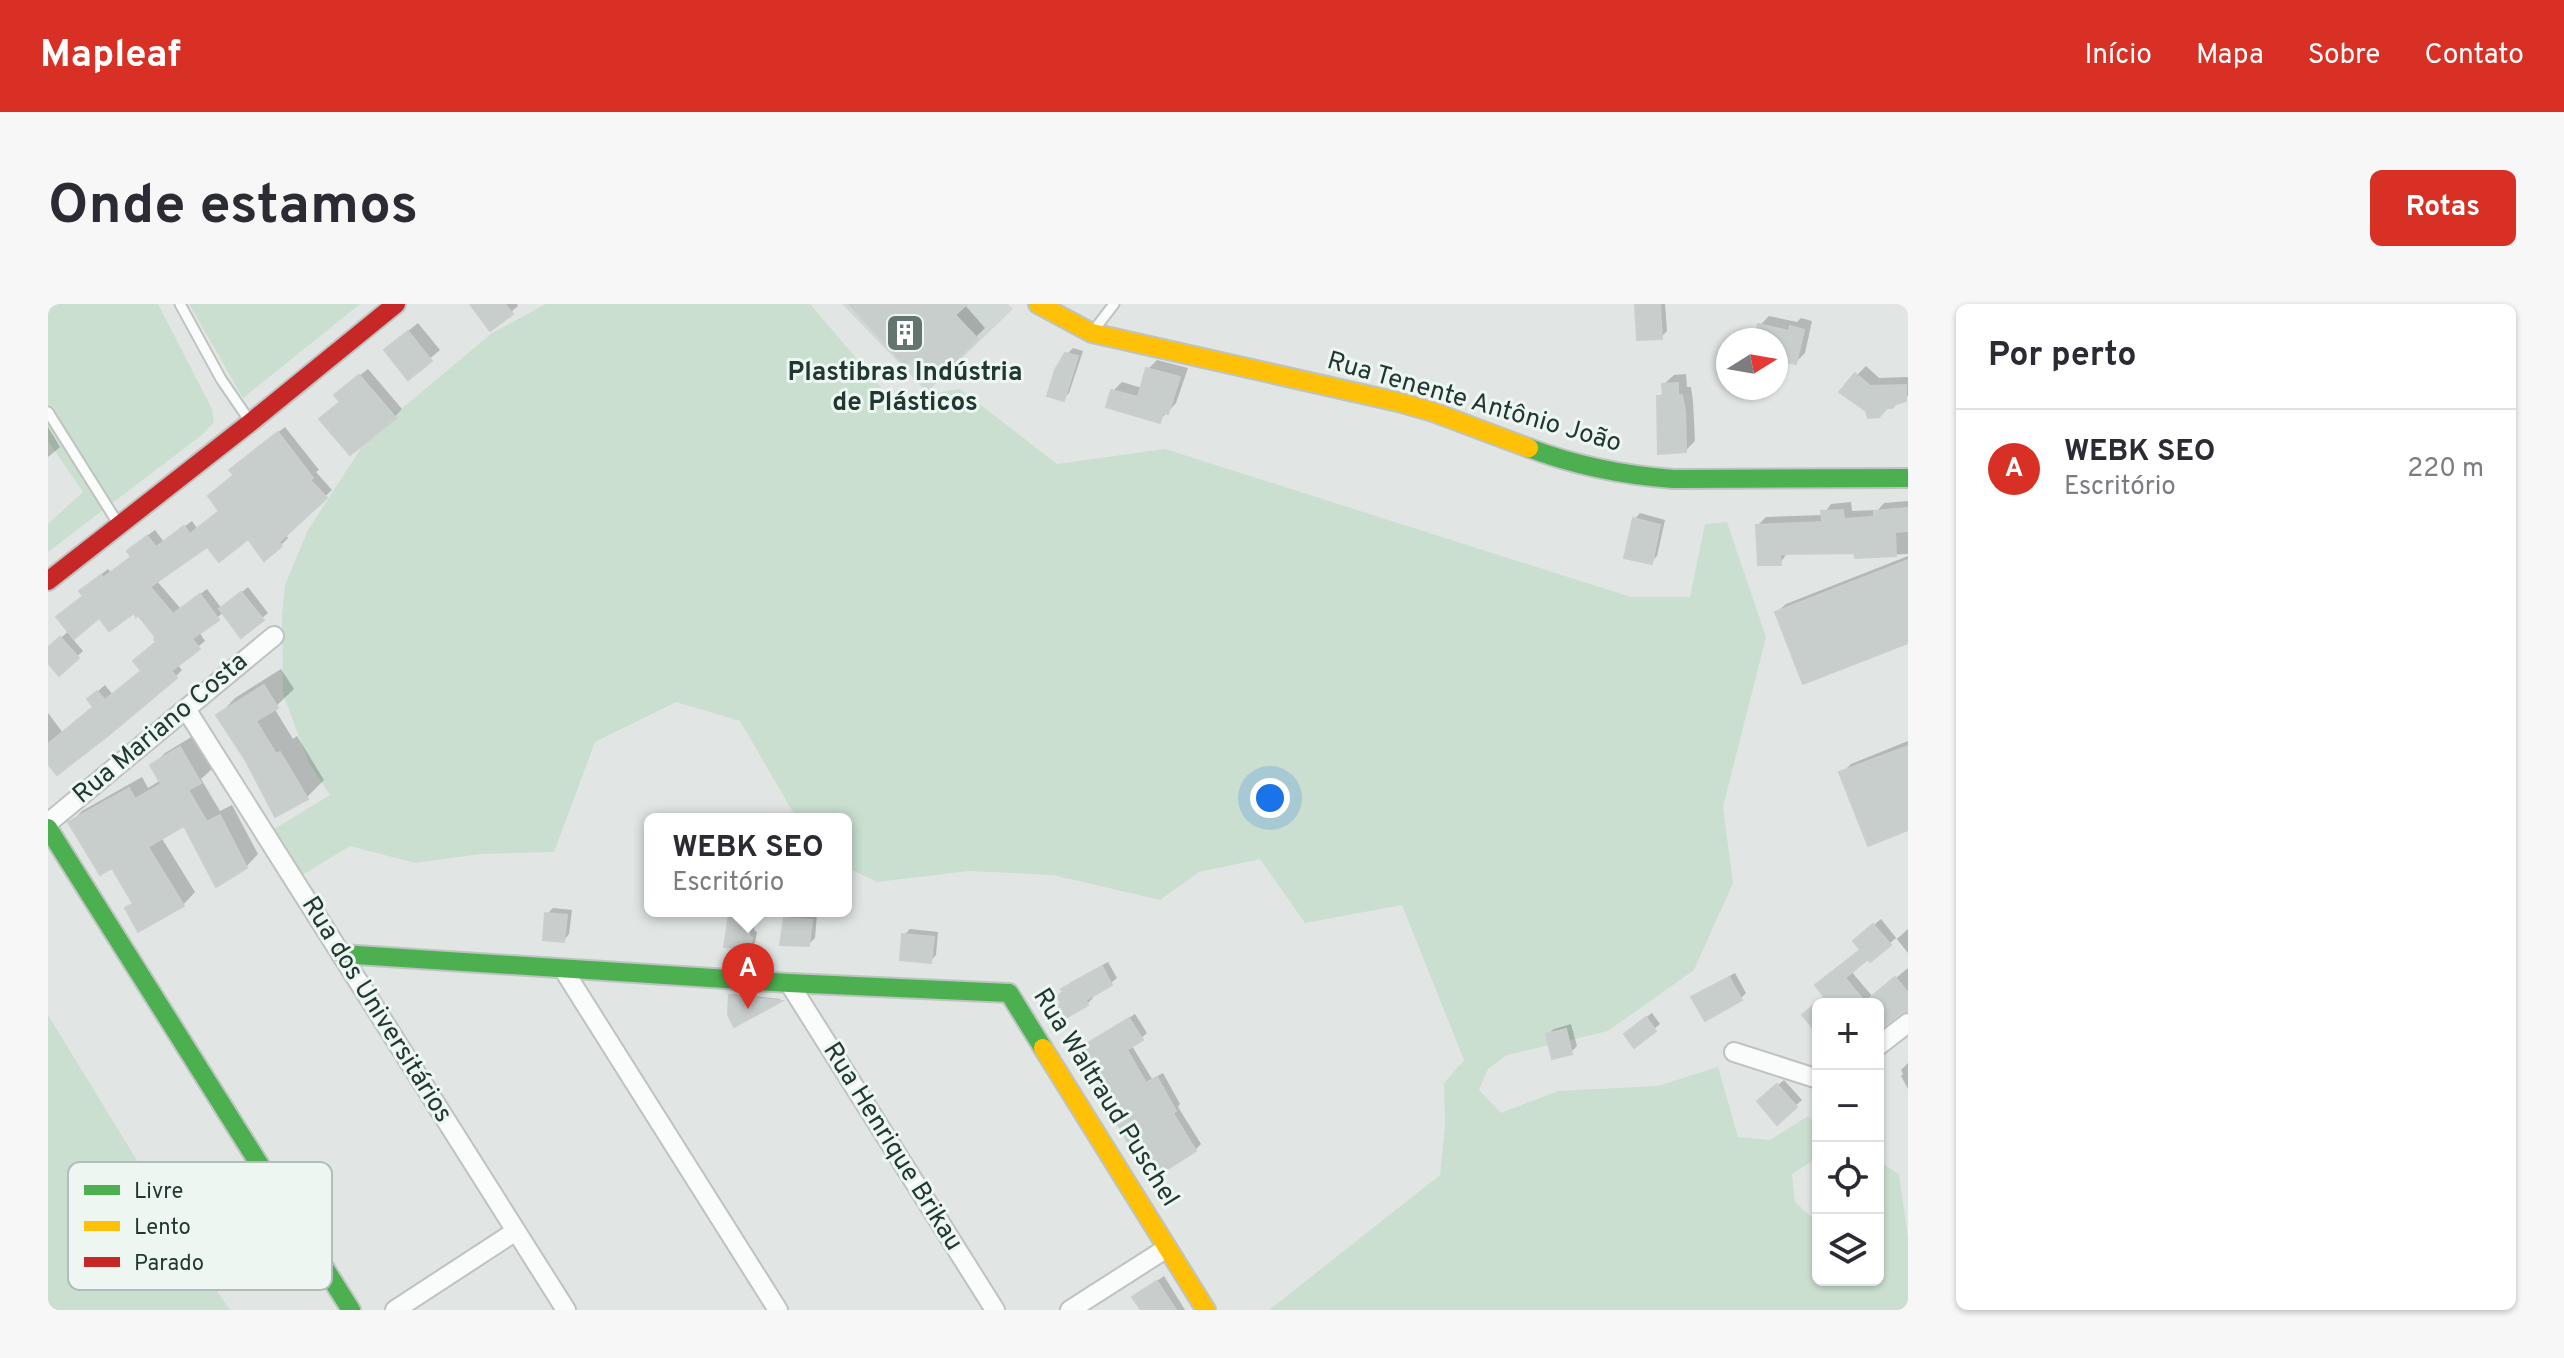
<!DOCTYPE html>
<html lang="pt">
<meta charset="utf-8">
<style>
:root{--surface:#fff;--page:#f7f7f7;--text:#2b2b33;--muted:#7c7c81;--line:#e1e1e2;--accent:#d93025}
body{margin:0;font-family:Overpass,sans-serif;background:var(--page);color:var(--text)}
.controls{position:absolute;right:24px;bottom:24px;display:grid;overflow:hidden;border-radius:12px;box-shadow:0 2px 6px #0004}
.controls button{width:72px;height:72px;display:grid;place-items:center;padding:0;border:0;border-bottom:2px solid var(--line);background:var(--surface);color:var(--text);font:40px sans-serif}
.compass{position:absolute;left:1668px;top:24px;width:72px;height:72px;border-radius:50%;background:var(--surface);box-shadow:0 2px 6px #0004;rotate:79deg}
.you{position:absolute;left:1222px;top:494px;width:28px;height:28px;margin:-20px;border:6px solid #fff;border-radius:50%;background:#1a73e8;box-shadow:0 0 0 12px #1a73e833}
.badge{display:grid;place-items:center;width:52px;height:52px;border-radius:50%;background:var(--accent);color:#fff;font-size:26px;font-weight:700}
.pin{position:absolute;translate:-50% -66px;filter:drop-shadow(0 2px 4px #0008)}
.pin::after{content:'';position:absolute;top:42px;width:28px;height:24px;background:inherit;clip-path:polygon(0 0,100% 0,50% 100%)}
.popup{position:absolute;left:596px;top:509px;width:208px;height:104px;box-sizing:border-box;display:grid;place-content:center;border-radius:12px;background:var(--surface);filter:drop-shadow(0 2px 6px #0005);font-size:26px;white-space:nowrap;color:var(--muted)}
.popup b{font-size:30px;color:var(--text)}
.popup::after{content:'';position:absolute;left:50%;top:100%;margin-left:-16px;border:16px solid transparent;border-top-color:var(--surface)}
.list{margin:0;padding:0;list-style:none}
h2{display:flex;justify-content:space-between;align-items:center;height:104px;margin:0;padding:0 32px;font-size:34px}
h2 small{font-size:26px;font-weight:400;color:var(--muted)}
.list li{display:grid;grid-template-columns:52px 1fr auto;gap:24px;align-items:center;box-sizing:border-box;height:120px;padding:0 32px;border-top:2px solid var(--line)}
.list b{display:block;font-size:30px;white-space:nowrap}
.list p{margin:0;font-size:26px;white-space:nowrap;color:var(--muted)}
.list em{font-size:26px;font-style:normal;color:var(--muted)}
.icon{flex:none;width:44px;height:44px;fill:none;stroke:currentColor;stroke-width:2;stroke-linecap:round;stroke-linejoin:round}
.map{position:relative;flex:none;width:1860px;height:1006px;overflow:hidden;border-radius:12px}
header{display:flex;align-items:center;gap:48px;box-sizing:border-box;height:112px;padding:0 40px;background:var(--accent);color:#fff}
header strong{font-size:38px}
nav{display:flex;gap:44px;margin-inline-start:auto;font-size:28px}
.intro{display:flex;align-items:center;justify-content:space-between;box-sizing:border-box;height:192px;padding:0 48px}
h1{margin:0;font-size:56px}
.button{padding:20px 36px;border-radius:12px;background:var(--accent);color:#fff;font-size:28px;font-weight:700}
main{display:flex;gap:48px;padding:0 48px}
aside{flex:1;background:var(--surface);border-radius:12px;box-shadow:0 2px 6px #0004}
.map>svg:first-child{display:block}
</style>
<header>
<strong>Mapleaf</strong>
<nav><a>Início</a><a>Mapa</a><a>Sobre</a><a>Contato</a></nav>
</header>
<div class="intro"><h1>Onde estamos</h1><a class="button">Rotas</a></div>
<main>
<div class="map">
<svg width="1860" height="1006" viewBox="0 0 1860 1006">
<rect width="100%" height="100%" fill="#e1e6e4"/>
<path fill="#cfd8d4" d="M794,0H960L965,5L879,88Z"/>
<path fill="#cadfd0" d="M0,0H110L164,105L166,118L155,130L0,248V220L35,188L0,137Z
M141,0H312L195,94Z
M498,0H762L844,96L912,85L1009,160L1117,145L1583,293H1642L1657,220L1679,218L1718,333L1675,503L1685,579L1646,666L1560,727L1459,751L1440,765L1431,786L1453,809L1510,787L1610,782L1670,763L1690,833L1722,836L1760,812L1770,823V853L1744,870L1747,898L1770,919V976H1830V857L1851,870L1860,934V1006H1221L1392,871L1397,822L1396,779L1416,756L1354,601L1257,619L1212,555L1151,568L1112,596L1005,571L921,567L829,578L798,563V515H749L692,417L628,398L547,438L506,548L432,550L367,559L302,542L251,573L223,527L282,491L261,459L235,390L234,311L237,281L260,226L321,132L444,29Z
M0,711L169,987L182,1006H0Z"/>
<path fill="#0003" d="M425,0H469L470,2L463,8Z
M804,0H916L937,24L886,74L864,51Z
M1590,0H1617L1619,27L1613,33L1589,2Z
M1721,12L1749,18L1753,14L1764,17L1757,49L1748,58L1728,54V36H1709L1712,21Z
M370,19L392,46L360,73L348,37Z
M1025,44L1035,47L1021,89L1015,95L1019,50Z
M1109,56L1140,64L1128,99L1111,117L1065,87L1074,78L1094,84L1100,65Z
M1818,62L1831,74L1860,73V92L1839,102L1809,71Z
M320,65L354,105L346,113L294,97L297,83Z
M1638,70L1639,83H1643L1645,97L1647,137L1638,146L1611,93L1617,87L1616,80L1626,71Z
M0,123L12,143L0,153Z
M237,123L271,166L268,168L284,186L237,230L240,234L233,241L200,233L160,240L108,276L133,305L159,285L174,305L200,283L220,309L214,314L176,308L151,328L157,337L129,360L134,366L127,373L0,457V409L15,429L47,402L49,388L57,381L65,391L95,367L110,338V334L86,306L52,311L24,334L35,347L11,369L0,356V345L22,326L41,280L60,265L63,269L85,252L88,240L107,226L116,238L144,217L149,224L173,206L190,159Z
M1860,197V250L1809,252L1808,247L1740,248L1732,259L1710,221L1718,213L1775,211L1783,200L1803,198L1804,207L1830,206L1836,199Z
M1592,209L1617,216L1609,252L1603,258L1587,215Z
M1860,252V337L1729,308L1738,300Z
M233,365L246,385L226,404L245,435L249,432L276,476L259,493L228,511L200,456L171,411L187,394Z
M145,432L164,465L153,475L172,507L184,501L210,550L198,563L137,519L113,533L147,588L135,601L80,605L86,598L64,561L22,519L34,507L94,473L100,484L113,476L105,461L117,449Z
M1860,437V524L1794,469L1803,460Z
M505,604L524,606L521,630L516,636L499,610Z
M687,607L708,608L706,626L709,628L707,639L701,644L682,611Z
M743,609L769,611L767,634L761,640L738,615Z
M1833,615L1849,635L1860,625V649L1848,634L1823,655L1820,653L1802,666L1825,693L1860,664V707L1852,708L1830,724V700H1770V727L1757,711L1778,692L1814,645V631Z
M862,625L890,628L888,651L882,657L856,631Z
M1060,658L1069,674L1063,679L1043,691L1045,694L1039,700L1006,705L1015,698L1016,685L1022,679Z
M1687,669L1698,689L1693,694L1646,693L1652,688Z
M685,690L733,695L687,720L683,692Z
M1604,709L1612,720L1586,741L1584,724Z
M1087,710L1099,729L1084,742L1104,775L1115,769L1132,800L1130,803L1153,840L1147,846L1030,747Z
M1523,720L1529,742L1523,748L1500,730L1506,725Z
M1860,759V785L1853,772L1855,770L1853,766Z
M1736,776L1754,796L1729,818L1717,792Z
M1116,972L1137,1006H1095L1087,993Z"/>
<path fill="#c8cecb" stroke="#cacfcd" stroke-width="2" d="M422,0H457L465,10L442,27Z
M801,0H919L907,11L930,35L886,77L864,54L857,61Z
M1612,0L1614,35L1589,36L1587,1Z
M1710,20L1741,27L1742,22L1756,26L1748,60L1728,56V36H1707Z
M360,27L384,57L360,76L336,46Z
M1017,49L1030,52L1016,97L999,92L1007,66Z
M1098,64L1132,73L1120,110L1115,109L1112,119L1058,103L1063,86L1090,93Z
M1807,69L1822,82L1858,81V97L1848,100L1844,104H1839L1831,113L1820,114L1818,107L1791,88Z
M311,71L348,114L302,151L271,115L292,98L286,91Z
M1630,79V91H1634L1637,107L1638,148L1610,150L1609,92H1615L1614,80Z
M230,128L265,174L262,176L279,194L231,238L234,242L216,257L200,235L171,258L159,243L102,283L125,310L152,290L171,316L144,335L152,345L123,367L129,374L62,430L9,471L0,460V440L45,403L39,395L49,387L57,396L93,367L85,357L108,338L106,335L108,334L90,311L88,313L86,309L61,327L51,314L26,335L8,313L35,292L31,287L53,271L55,274L83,253L79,247L99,232L108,243L136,222L142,230L171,207L160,192L186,171L181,166Z
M1860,204V227L1847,228L1848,252L1807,254L1806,249L1732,250L1733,261H1710L1708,221L1774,218L1773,207L1795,206L1796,215L1826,213V207Z
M1585,214L1612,221L1604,260L1576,254Z
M1860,256V339L1755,380L1727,308Z
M193,288L216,316L193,334L171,305Z
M12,333L31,354L11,372L0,359V343Z
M216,381L230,404L208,417L228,450L232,448L260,495L227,513L198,457L168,411Z
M1860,442V526L1820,542L1791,468Z
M132,443L153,479L140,486L159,518L172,511L199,564L168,583L136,522L100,543L136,602L90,628L77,604L85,600L64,564L52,571L20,518L81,484L87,495L113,480L102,461Z
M497,609L519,611L516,638L495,636Z
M681,610L703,613L701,632L704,634L702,646L676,643Z
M736,614L764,616L761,642L732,641Z
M1825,620L1843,641L1822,658L1820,655L1797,674L1817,698L1847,673L1860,689V707L1853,709L1830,727V700H1770V730L1754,711L1776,693L1767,681L1812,646L1805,637Z
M854,630L886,633L883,659L852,656Z
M1054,662L1064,681L1038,696L1040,701L1011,718L1004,705L1013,699L1009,692L1015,688L1013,685Z
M1681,673L1694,696L1657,717L1643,693Z
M681,691L734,697L686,723L680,711Z
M1598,713L1608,727L1586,744L1576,730Z
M1081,714L1095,736L1079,746L1098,779L1109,773L1128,807L1125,809L1148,847L1107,873L1091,846L1086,849L1028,746Z
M1518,725L1524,750L1504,755L1498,730Z
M1729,780L1749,803L1729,821L1709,797Z
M1109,977L1128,1006H1093L1084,993Z"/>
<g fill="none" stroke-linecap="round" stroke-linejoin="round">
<defs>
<path id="lane" d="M132,0L173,75L201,116
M1046,26L1066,0
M0,108L71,221"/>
<path id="street" d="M138,405L518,1006
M0,519L226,332
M515,665L730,1006
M741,679L947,1006
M1830,742L1860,719
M1686,748L1770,775
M347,1006L468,927
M1022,1006L1119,944"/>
<path id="fast" d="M1481,144C1528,162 1575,171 1625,175L1860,174
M0,524L303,1006
M293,650L741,679L961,689L995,744"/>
<path id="slow" d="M990,0L1044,29L1350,98L1385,108L1481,144
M995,744L1158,1006"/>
<path id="jam" d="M0,277L203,118L348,0"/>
</defs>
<use href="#lane" stroke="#bec3c1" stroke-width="13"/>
<use href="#street" stroke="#bec3c1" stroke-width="22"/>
<use href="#fast" stroke="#bdc4c1" stroke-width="22"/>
<use href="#slow" stroke="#bdc4c1" stroke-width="22"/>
<use href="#jam" stroke="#bdc4c1" stroke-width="22"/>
<use href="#lane" stroke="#fafbfb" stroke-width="9"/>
<use href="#street" stroke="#fafbfb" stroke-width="18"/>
<use href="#fast" stroke="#4caf50" stroke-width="18"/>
<use href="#slow" stroke="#ffc107" stroke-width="18"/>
<use href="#jam" stroke="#c62828" stroke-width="18"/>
</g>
<defs>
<symbol id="building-square" viewBox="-11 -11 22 22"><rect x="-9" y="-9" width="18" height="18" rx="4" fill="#647570" stroke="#eef6f2"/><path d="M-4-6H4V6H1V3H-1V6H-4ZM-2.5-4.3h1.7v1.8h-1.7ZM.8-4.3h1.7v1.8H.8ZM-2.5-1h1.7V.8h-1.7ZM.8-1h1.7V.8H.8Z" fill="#fff"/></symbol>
</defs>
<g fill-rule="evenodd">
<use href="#building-square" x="835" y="7" width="44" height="44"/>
</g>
<g text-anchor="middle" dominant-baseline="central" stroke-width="6" stroke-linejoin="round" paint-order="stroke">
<g font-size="26" font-weight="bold" fill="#203831" stroke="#eef6f2">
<text x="857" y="69">Plastibras Indústria<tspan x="857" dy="30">de Plásticos</tspan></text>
</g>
<g font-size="26" fill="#203831" stroke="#eef6f2">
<text transform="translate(1426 99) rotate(16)">Rua Tenente Antônio João</text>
<text transform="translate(113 425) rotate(-40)">Rua Mariano Costa</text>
<text transform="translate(328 706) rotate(58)">Rua dos Universitários</text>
<text transform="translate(1057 794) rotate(58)">Rua Waltraud Puschel</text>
<text transform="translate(844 843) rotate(58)">Rua Henrique Brikau</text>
</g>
</g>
<rect x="20" y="858" width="264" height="128" rx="12" fill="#eef6f2" stroke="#b0bdb8" stroke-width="2"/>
<rect x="36" y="881" width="36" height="10" fill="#4caf50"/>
<rect x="36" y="917" width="36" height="10" fill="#ffc107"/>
<rect x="36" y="953" width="36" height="10" fill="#c62828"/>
<g font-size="22" fill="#203831">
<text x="86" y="894">Livre</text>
<text x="86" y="930">Lento</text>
<text x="86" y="966">Parado</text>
</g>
</svg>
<div class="controls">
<button>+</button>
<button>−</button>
<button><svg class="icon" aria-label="locate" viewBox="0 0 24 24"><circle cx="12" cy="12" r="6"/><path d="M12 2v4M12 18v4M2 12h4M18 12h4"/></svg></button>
<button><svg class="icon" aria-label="layers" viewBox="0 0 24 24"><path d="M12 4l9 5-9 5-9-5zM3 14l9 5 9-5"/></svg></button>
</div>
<svg class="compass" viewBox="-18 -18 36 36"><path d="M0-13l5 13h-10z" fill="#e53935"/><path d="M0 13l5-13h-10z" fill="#7c7c81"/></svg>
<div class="you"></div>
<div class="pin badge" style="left:700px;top:705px">A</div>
<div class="popup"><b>WEBK SEO</b>Escritório</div>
</div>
<aside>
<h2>Por perto<small></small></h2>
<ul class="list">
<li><span class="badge">A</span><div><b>WEBK SEO</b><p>Escritório</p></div><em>220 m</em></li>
</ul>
</aside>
</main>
